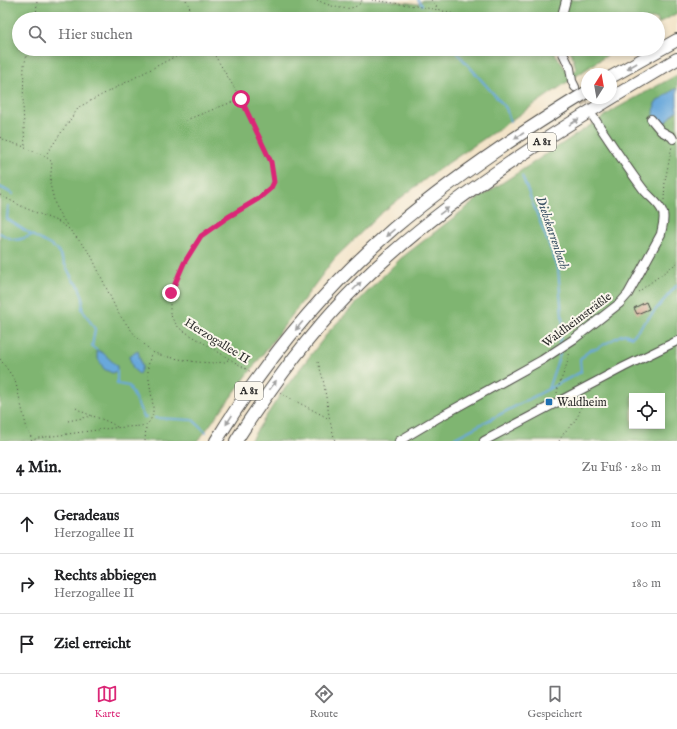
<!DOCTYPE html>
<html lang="de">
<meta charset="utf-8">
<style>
:root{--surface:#fff;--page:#f2f2f2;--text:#202124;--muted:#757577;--line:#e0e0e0;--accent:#db2777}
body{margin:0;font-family:"IM FELL English",serif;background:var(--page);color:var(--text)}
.controls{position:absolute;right:12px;bottom:12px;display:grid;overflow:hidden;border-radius:0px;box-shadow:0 2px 6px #0003}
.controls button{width:36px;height:36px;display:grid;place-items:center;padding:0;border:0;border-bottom:1px solid var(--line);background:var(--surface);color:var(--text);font:20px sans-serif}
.compass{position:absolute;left:581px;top:68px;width:36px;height:36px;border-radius:50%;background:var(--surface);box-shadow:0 2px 6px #0003;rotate:11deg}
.stop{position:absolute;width:12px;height:12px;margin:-9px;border:3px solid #db2777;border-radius:50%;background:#fff}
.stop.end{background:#db2777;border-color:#fff;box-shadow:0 1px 4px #0008}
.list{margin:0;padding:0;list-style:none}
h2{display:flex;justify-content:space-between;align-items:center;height:52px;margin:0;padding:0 16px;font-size:17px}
h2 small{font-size:13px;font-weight:400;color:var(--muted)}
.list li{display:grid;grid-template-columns:26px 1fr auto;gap:12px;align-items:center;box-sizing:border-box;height:60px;padding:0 16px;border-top:1px solid var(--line)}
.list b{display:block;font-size:15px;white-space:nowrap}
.list p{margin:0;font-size:13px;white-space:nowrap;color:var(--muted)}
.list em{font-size:13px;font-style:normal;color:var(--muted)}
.icon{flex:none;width:22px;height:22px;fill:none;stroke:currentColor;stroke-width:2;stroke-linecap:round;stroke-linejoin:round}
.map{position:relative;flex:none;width:677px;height:441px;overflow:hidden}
.search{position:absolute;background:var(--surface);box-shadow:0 2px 6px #0003;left:12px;right:12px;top:12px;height:44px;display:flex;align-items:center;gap:10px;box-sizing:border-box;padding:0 14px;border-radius:22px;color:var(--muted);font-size:15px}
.sheet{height:232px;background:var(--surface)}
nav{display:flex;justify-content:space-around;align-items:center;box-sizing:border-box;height:56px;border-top:1px solid var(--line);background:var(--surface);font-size:11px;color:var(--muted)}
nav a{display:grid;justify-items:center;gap:2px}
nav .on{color:var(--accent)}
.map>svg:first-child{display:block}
</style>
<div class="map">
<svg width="677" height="441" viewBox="0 0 677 441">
<rect width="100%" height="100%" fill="#fbf7ec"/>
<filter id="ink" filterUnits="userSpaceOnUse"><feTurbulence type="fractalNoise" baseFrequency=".025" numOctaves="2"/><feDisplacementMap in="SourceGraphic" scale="8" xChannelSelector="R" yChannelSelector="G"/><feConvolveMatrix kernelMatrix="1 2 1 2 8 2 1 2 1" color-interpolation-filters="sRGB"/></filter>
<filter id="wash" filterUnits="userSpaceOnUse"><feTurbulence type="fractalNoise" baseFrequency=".012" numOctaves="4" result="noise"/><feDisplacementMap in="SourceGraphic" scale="16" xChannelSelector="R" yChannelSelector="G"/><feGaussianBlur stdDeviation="0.9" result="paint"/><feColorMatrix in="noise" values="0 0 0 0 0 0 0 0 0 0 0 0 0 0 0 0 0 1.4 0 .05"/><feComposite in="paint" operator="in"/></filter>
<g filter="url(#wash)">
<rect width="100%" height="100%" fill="#f3e4c9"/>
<path fill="#7fb571" stroke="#55704e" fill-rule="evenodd" d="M0,0H385L418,4L423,0H677V13L658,24V19H19V49H552L568,73L576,70L572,54L569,49H616L432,174L380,214L334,259L198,441H0Z
M677,75V89H675L655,103L665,123L677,110V441H250L282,392L331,329L400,259L479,198L617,108ZM632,396H662V426H632Z"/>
<path fill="#69a8db" stroke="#4a6a83" d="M675,89H677V110L665,123H661L654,115L655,103Z
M97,350L103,353L117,366V371L112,373L104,369L97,357Z
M138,351L142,367L139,374L133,369L129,356Z"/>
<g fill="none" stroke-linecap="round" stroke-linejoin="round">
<path stroke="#69a8db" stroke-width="2" d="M418,0L422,5
M428,11L435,19
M455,49L460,56L506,108L510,121
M522,176L558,268L563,328L559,344
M0,187L13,194
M8,206L7,219L32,235L57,249L74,282L78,284L83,298L82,309L95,329L92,347L97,350
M0,233C14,242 18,241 32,235
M117,371V384L129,386L144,417H146
M548,389L560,354
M155,418L193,420L206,432
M449,441L581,372L580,360L589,350L596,349L621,335L625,334L632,337L677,285"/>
</g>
<g id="blocks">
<path fill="#cd9b84" d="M646,302L649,309L637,314L634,308Z"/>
</g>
</g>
<g filter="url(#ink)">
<use href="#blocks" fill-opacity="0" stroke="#494743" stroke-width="1"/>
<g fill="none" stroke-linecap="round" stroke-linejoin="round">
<path stroke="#cbbfa9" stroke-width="8" stroke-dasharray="8 4" stroke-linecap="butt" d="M575,87L592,116"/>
<defs>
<path id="minor" d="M561,19L566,0
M561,49L570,68L572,81L575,87
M651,119L661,131L672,137L673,139
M399,441L436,419L542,360L574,339L620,303L628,294L661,234C662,227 665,220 663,213C660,203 649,197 643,189C626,166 610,142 594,118
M484,441L624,367L677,341"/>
<path id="highway" d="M611,77L677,40
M216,441C264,362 324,289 394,228C454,177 520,133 587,92
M236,441C250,418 266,396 282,374C313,331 350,290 390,255C477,178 577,118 677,59"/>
</defs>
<use href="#minor" stroke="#494743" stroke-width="10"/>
<use href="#highway" stroke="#494743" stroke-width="14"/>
<path stroke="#494743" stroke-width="1" stroke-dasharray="1 3" stroke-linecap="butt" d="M186,0L195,19
M317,0C328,5 346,13 358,5C360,4 361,2 362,0
M372,0L415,6L439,10L473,19
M431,0L439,10
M36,19L37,0
M29,49L24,65L23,105L25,148L45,156L52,162L50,184L56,208L68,227
M211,49L241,99L271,162L274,182L271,188L258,199L227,217L201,236L184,263L171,293L170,303V313L173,320L179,328L251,372
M186,120L240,99
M0,137L6,141L25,147
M45,156L79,107L174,57L212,52
M0,195L25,208L59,222L69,229L90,253L118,313L135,335L152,352L163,356L179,359L197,362L213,363L225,362L228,360
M664,200L665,181L672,146
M638,292L677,263
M0,359L15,380L27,429L32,439
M318,362L323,379L330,421
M280,393L326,417L330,421L335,441
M557,393L558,388L567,364L570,351
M76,408C89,417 105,418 117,427
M68,421L92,416
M31,441L38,438L112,428L141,426L146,425L150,421L153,414V405L148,373V367L151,353
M145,441L146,426
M559,441L564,433L574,422L579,414L584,396"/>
<use href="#minor" stroke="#fff" stroke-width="8"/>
<use href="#highway" stroke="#fff" stroke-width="12"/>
</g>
<defs><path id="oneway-solid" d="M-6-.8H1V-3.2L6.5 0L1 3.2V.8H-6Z"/></defs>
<g fill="#a0a0a0">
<use href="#oneway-solid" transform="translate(632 66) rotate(150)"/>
<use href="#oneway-solid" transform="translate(574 122) rotate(-32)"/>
<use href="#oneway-solid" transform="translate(519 136) rotate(147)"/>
<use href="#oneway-solid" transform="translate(444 211) rotate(-36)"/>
<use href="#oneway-solid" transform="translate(390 233) rotate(139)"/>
<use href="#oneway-solid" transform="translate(357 286) rotate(-45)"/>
<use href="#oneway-solid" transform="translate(299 326) rotate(130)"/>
<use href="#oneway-solid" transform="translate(273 385) rotate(-54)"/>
<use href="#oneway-solid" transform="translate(229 420) rotate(123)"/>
</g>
</g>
<g fill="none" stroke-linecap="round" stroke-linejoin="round" filter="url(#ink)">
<path stroke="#db2777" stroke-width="5" d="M171,293L184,263L201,236L228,217L258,199L271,188L274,182L271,162L241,99"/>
</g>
<rect fill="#1f6fb2" stroke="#fbf7ec" stroke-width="1.5" x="545" y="398" width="8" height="8" rx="2"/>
<g text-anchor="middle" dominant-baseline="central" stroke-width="4" stroke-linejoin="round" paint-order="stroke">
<g fill="#fbf7ec" stroke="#696865" stroke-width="1">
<rect x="528" y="133" width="28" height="18" rx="3"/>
<rect x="235" y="382" width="28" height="18" rx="3"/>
</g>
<g font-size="11" font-weight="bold" fill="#2b2b2b">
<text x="542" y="142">A 81</text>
<text x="249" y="391">A 81</text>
</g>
<g font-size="12" fill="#2b2b2b" stroke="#fbf7ec">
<text transform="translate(577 320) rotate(-37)">Waldheimsträßle</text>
<text transform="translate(217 341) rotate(32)">Herzogallee II</text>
</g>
<g font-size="12" fill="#2b2b2b" stroke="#fbf7ec" text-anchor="start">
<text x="557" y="402">Waldheim</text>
</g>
<g font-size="13" font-style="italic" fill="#415769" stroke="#fbf7ec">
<text transform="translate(552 233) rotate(71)">Diebskarrenbach</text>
</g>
</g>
</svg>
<div class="controls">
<button><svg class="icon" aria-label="locate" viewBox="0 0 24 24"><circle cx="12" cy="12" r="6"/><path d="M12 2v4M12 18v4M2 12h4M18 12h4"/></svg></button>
</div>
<svg class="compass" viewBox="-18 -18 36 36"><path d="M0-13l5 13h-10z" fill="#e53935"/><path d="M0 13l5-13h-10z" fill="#757577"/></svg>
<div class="stop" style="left:241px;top:99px"></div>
<div class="stop end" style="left:171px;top:293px"></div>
<div class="search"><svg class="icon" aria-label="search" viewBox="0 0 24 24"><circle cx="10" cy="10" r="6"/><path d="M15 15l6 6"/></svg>Hier suchen</div>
</div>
<section class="sheet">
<h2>4 Min.<small>Zu Fuß · 280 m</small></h2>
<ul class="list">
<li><svg class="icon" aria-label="ahead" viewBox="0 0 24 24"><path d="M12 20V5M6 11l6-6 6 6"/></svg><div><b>Geradeaus</b><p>Herzogallee II</p></div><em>100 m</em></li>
<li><svg class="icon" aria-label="right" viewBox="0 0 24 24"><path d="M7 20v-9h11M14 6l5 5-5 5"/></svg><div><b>Rechts abbiegen</b><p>Herzogallee II</p></div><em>180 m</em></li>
<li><svg class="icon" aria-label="arrive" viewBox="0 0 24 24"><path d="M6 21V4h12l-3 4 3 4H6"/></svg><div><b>Ziel erreicht</b></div></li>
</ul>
</section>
<nav>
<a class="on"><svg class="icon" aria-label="map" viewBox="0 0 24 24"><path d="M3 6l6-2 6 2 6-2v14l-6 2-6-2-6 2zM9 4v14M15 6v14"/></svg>Karte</a>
<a><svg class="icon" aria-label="directions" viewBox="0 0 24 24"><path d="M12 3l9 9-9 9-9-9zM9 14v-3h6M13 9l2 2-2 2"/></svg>Route</a>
<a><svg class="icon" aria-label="saved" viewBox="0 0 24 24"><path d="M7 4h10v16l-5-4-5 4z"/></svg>Gespeichert</a>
</nav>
